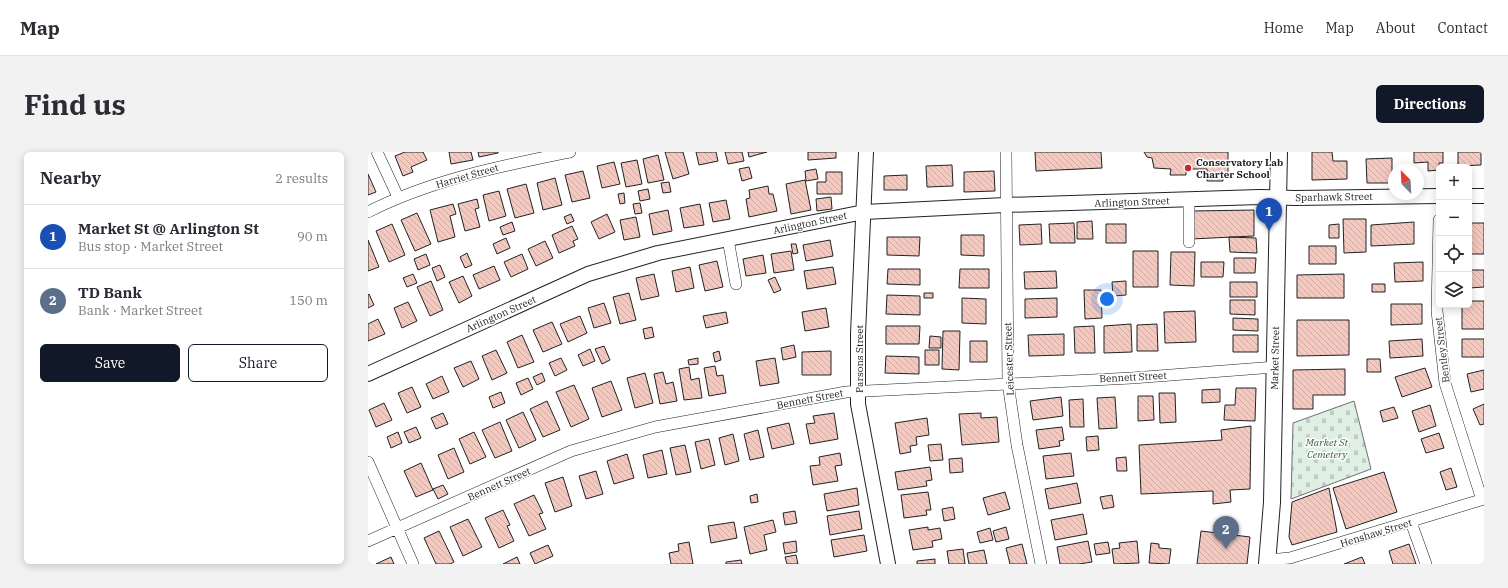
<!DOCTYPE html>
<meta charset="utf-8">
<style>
:root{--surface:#fff;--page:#f2f2f3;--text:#2b2b33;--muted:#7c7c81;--line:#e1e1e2;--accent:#111827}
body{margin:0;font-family:"IBM Plex Serif",serif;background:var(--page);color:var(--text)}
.controls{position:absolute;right:12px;top:12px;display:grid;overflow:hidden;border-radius:6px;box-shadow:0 2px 10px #0003}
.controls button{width:36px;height:36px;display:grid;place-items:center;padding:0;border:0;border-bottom:1px solid var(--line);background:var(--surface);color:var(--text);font:20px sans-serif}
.compass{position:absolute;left:1020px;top:12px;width:36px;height:36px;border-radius:50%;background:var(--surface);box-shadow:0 2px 10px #0003;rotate:336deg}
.you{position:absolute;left:739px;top:147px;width:14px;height:14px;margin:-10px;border:3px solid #fff;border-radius:50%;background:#1a73e8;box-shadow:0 0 0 6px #1a73e833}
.badge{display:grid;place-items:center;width:26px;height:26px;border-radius:50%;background:var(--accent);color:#fff;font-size:13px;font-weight:700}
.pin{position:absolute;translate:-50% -33px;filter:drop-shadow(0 1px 2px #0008)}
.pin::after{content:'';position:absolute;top:21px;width:14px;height:12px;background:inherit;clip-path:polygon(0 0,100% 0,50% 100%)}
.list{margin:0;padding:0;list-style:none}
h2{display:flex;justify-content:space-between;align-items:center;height:52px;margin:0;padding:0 16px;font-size:17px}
h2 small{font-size:13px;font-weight:400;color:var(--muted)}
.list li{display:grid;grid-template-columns:26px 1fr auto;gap:12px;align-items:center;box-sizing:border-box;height:64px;padding:0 16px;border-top:1px solid var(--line)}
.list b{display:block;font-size:15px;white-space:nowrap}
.list p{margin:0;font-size:13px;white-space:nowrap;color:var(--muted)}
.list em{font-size:13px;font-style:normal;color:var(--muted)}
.actions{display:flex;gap:8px;padding:12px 16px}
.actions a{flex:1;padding:9px 0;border:1px solid var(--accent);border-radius:6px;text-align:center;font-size:14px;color:var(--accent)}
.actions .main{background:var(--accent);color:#fff}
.icon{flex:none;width:22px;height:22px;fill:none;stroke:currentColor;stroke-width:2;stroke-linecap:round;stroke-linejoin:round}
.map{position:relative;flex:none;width:1116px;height:412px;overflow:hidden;border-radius:6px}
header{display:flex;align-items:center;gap:24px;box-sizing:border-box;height:56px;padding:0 20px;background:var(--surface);border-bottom:1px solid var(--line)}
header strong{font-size:19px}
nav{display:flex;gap:22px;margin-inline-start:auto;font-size:14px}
.intro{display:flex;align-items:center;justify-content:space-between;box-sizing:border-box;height:96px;padding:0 24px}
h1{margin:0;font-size:28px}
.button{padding:10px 18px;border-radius:6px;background:var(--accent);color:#fff;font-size:14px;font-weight:700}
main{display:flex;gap:24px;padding:0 24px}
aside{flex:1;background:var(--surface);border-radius:6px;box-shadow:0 2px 10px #0003}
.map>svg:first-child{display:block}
</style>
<header>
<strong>Map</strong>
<nav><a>Home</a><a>Map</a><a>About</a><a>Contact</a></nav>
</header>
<div class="intro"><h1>Find us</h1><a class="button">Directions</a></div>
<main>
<aside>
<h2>Nearby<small>2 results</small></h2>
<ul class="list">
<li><span class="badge" style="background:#1a4fb4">1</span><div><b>Market St @ Arlington St</b><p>Bus stop · Market Street</p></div><em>90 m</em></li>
<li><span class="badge" style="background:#5c6f8a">2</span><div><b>TD Bank</b><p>Bank · Market Street</p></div><em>150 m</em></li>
</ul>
<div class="actions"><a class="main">Save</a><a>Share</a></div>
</aside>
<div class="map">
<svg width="1116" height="412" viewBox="0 0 1116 412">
<defs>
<pattern id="cemetery-stones" width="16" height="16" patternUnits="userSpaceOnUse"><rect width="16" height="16" fill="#e0efe3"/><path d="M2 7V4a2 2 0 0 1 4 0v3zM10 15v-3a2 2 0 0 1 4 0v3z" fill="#c0cdc2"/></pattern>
<pattern id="building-back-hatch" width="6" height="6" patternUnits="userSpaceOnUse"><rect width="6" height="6" fill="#f3c9c0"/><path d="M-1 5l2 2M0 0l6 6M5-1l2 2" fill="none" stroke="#d0aca5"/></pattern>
</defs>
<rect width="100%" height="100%" fill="#fff"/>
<path fill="url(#cemetery-stones)" stroke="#6f6f6f" d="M986,249L1003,317L923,347L925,271Z"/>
<path fill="url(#building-back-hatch)" stroke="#222" d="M37,0H55L59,8L43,15L45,20L35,24L27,4Z
M81,0H103L105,8L83,12Z
M110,0H130V1L111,5Z
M297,0H315L321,22L305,27Z
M328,0H348L350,9L331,13Z
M357,0H374L376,9L360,12Z
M380,0H399L381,5Z
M440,0H468V6L440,8Z
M667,0H733L734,16L668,19Z
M776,0H860V23H855V29H839V17H818V23H802L803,17L786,16L784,6L779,5Z
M944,0H964L965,9H979V27L944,28Z
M1046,0H1075V11H1071V18L1060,19V10L1046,11Z
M1090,0H1113V13L1090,14Z
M290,3L296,28L280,31L275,7Z
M1024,6V31H999L998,7Z
M269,8L274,32L258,35L253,11Z
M246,10L252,32L234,36L229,14Z
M584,13L585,34L559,35L558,14Z
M381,15L384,26L374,29L371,17Z
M448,17L450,27L438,29L437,19Z
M215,19L222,46L204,50L197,23Z
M626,19L627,39L596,40V20Z
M458,20H474V42H449V30H458Z
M0,22L8,40L0,43Z
M539,23V38H516V24Z
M187,26L194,53L175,58L169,31Z
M437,28L443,58L423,62L418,32Z
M301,30L303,40L295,41L293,31Z
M158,32L166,61L147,66L139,37Z
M400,34L401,42H405L409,59L381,65L378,47L382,46L381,38Z
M280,37L282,47L272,49L270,39Z
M131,39L138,64L121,69L115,43Z
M256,41L257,51L252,52L250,42Z
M463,45L464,57L449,59L448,47Z
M109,47L111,56L107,57L112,75L97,79L90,52Z
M358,48L362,67L345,70L341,51Z
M272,51L274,61L267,62L265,52Z
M85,52L88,62L82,64L87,85L70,90L62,58Z
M332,52L336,73L316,76L312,56Z
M300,58L304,79L285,83L281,62Z
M886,58V84L823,87L824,59Z
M49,61L63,92L47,99L33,68Z
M203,62L206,69L199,72L196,65Z
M239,62L247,80L231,87L223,70Z
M268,65L272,85L256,88L252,68Z
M975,67H998V100L976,101Z
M724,69L725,87H709V70Z
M144,70L147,79L135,83L132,75Z
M1046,70V92L1003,94V73Z
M706,71L707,91H682L681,72Z
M1101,71H1116V102H1102Z
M24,72L37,103L21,110L8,79Z
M673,72L674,92L652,93L651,73Z
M738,72H758V91H738Z
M971,72V86H961V73Z
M204,74L210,87L205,89L207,94L191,101L184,83Z
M593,83H616V104L593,103Z
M519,85H552L551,104L519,103Z
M861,85L888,86L889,101L862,100Z
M138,86L142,96L129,102L125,92Z
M0,88L11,115L0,119Z
M462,88L465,104L438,109L435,93Z
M177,89L185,106L168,114L160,97Z
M423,92H428L430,101L425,102Z
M941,94H968V112H941Z
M423,99L426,118L406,121L403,102Z
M765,99H790V135H765Z
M803,100H827L826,134L802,133Z
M99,101L104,113L97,116L92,105Z
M58,102L62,113L50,118L46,107Z
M154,102L160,117L143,125L136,110Z
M395,103L398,121L378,124L375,107Z
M866,106H888L887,121H866Z
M349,109L355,135L337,139L331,113Z
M833,110H856L855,125H833Z
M1055,110V129L1027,130L1026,111Z
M72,113L77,125L69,129L64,116Z
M126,114L132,128L111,137L105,123Z
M322,115L326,136L308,140L304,119Z
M465,115L468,132L439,137L436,119Z
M520,117H552V133L519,132Z
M592,117H621V136H591Z
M1101,118H1116V135L1101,136Z
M688,119L689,136L657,137L656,120Z
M45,122L49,131L39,135L35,126Z
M286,122L291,144L273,148L268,126Z
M976,122V146H929V123Z
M95,124L104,144L91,151L81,130Z
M407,125L413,138L406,141L400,128Z
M63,129L75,158L62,164L49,135Z
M758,129V143L745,144L744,130Z
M862,130H889V145H862Z
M1004,132H1017V140H1004Z
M716,138H733L734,166L717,167Z
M261,141L268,168L252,172L245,145Z
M556,141H565V146H556Z
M1,142L6,153L0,156V143Z
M519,143L552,144V163L518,162Z
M594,146L618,147V172L594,171Z
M689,146V165L657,166V147Z
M862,148H887V163L862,162Z
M1101,149H1116V177H1094V153H1101Z
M40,150L49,169L34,176L26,156Z
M236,151L243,171L226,176L220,156Z
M1023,152H1054V172L1023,173Z
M458,156L461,175L437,179L434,160Z
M827,159L828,190L797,191L796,160Z
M358,160L360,171L338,176L335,164Z
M212,164L219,181L200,190L192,172Z
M865,166L890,167V179L865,178Z
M10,167L17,182L0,189V172Z
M929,168H981V203L929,204Z
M184,170L194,192L175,200L165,178Z
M763,172L764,200L736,201V174Z
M789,172L790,199H769V173Z
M518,174H552L551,192H518Z
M726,174L727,201H707L706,175Z
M284,175L286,185L277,187L275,177Z
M575,179H592L591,218L574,217Z
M696,182V203L661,204L660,183Z
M154,183L166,210L150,216L139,190Z
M865,183H890V200H865Z
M562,184L573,185V196H561Z
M1054,187L1055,204L1022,206L1021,189Z
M1094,187H1116V205H1094Z
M602,189H619V210H602Z
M426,193L428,205L415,208L413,196Z
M236,194L242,208L234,212L227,197Z
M222,197L227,209L215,214L210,203Z
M128,198L139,221L124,228L114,204Z
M557,198H571V213H557Z
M351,199L353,208L347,210L345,201Z
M463,199V223H434V200Z
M518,204L551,205V222L517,221Z
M193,206L199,218L187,224L181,211Z
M330,206V212L321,213L320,208Z
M407,206L411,231L392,234L388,209Z
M999,207H1012L1013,220H999Z
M103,209L111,227L95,235L86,216Z
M347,214L349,224L355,223L358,241L341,244L336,216Z
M321,215L323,228L331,226L334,246L316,248L311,217Z
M1057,216L1064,235L1034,245L1027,225Z
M977,217V243H945V257H925V218Z
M1116,218V237L1103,240L1099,222Z
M295,220L298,232L305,230L309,249L292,252L286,222Z
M174,221L177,229L169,233L165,225Z
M277,221L285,251L267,256L259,226Z
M74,224L81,240L65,247L58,232Z
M160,226L165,237L153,243L148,231Z
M243,229L254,258L234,265L224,236Z
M206,233L221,267L203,275L188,240Z
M44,235L53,255L39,261L30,241Z
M868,236H888L887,269L856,268L857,253H867Z
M852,237V250L834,251V238Z
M133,240L137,251L125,256L121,245Z
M791,241H807L808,270L792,271Z
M770,244H785L786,268L770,269Z
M693,245L695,264L665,268L662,249Z
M747,245L749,276L731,277L729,246Z
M715,247L716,275H702L701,248Z
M179,249L192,278L175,285L162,257Z
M16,251L24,268L8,275L1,258Z
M1116,252V272L1112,273L1105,257Z
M1062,253L1068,274L1051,280L1044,259Z
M1026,255L1030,266L1015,270L1012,259Z
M155,260L168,288L151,296L138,268Z
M75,261L80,272L68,277L63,266Z
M466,261L470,287L442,292L438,272L447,271L445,264Z
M613,261V266L629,265L631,290L594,293L591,262Z
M559,266L561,283L548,285L549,293L542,294L543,300L532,302L527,271Z
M132,270L144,299L127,306L114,278Z
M421,271L426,292L404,297L399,276Z
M883,274L882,337L862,338L863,350L845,352V339L773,342L771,293L854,288L853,278Z
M48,275L53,286L41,291L36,280Z
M694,275L696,288L691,289L692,294L671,297L668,278Z
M390,278L396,305L382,308L376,282Z
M30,280L34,291L23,296L19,285Z
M106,280L118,305L102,312L91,287Z
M1071,281L1076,296L1058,301L1053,287Z
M365,282L371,309L357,313L351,286Z
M730,284L731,298L719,299L718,285Z
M341,287L347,313L333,317L327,290Z
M573,292L575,308L562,309L560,293Z
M317,293L323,320L308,323L302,296Z
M86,296L96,320L80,327L70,303Z
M294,298L299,322L280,326L275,303Z
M472,301L474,313L467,314L470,329L445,333L442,314L452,313L451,305Z
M703,301L706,324L678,327L675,304Z
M259,302L266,326L246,332L239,309Z
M758,305L759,319H749L748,306Z
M594,306L595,320L582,321L581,307Z
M53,311L65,338L48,345L36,319Z
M562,315L564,328L558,329L559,334L530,338L527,320Z
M1083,316L1089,335L1078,338L1072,320Z
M228,319L235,342L218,347L211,324Z
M1016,320L1029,360L978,377L965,336Z
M195,325L204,354L187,360L177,331Z
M709,331L713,351L681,357L677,337Z
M75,333L80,342L70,347L65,337Z
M489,336L491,353L459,359L456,342Z
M961,336L969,380L924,393L921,385L924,350Z
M560,340L563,358H558L559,363L536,366L533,343Z
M637,340L642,357L620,363L615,346Z
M389,342L390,350L383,351L382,344Z
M166,343L175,361L171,362L178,377L161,384L146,352Z
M744,343L746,355L735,357L732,345Z
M585,355L587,367L576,369L574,357Z
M135,358L142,373L139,374L146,389L131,396L117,366Z
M427,359L429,371L417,373L415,361Z
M491,359L494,377L462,383L459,364Z
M715,362L719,382L687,388L683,368Z
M100,367L114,395L95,404L82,375Z
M405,368L408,380L396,383L399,398L382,402L376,375Z
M366,370L369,386L343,391L340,374Z
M560,375V378L572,376L574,387L564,389L565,395L545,398L541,378Z
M638,375L641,387L628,390L625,379Z
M622,376L625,388L612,391L609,380Z
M71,379L86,410L82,412H68L56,386Z
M833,379L882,385L879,412H829Z
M496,383L499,399L466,405L463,388Z
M428,389L429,400L417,402L415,391Z
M720,389L724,410L711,412H692L689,395Z
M769,389L771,411L746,412L744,397L752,396L751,391Z
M321,390L325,412H303L301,401L311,399L310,392Z
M740,390L742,401L728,403L726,392Z
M783,391L791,392V396L803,397L801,412L781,411Z
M654,392L659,412H642L638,396Z
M1041,392L1048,412H1025L1021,399Z
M180,393L185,404L167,412L162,401Z
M595,397L597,412H581L579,399Z
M616,398L619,412H601L599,401Z
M428,403L430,412H419L417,405Z
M23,405L26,412H8Z
M149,405L152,412H135Z
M994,405L997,412H976Z
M567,407V412H549V409Z
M373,408L374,412H358V410Z"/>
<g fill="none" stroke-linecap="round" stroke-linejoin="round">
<defs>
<path id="minor" d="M9,0L30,45
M638,0L640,231L649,293L673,412
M821,48V90
M0,60C63,28 133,14 202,0
M1071,68L1069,159L1077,231L1114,348
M360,87L368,132
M0,310L45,412
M1043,370L1058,412
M0,389L203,299L287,275L478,240L764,226L907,215
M899,408L922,406L1116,347"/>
<path id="tertiary" d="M498,0L490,182V252L520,412
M1101,44H1116
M0,222L220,122L290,101L496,60L637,53L891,45L927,46L1071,44"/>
<path id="secondary" d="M899,412L904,350L911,0"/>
</defs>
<use href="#minor" stroke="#222" stroke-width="12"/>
<use href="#tertiary" stroke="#222" stroke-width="16"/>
<use href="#secondary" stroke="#222" stroke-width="18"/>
<use href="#minor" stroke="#fff" stroke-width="11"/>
<use href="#tertiary" stroke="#fff" stroke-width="14"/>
<use href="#secondary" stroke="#fff" stroke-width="16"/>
</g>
<circle fill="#c62828" stroke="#fff" stroke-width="1.5" cx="820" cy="16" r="4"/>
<g text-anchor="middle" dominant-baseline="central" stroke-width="3" stroke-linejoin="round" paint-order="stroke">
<g font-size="10" font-weight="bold" fill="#222" stroke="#fff" text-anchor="start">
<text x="828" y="10">Conservatory Lab<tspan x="828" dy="12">Charter School</tspan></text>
</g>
<g font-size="10" fill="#222" stroke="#fff">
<text transform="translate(99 24) rotate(-16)">Harriet Street</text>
<text transform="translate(966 45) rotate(-1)">Sparhawk Street</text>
<text transform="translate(764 50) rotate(-2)">Arlington Street</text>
<text transform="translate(442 71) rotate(-12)">Arlington Street</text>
<text transform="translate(133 162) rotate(-24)">Arlington Street</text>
<text transform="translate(1074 198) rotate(-97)">Bentley Street</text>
<text transform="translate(907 206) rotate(-89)">Market Street</text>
<text transform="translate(491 207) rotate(-90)">Parsons Street</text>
<text transform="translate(641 207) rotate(-92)">Leicester Street</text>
<text transform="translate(765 225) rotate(-3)">Bennett Street</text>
<text transform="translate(442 247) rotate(-11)">Bennett Street</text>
<text transform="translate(131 332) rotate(-24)">Bennett Street</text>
<text transform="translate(1008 381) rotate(-17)">Henshaw Street</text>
</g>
<g font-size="10" font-style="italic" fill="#2f5e38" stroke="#fff">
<text x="959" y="290">Market St<tspan x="959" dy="12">Cemetery</tspan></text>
</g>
</g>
</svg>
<div class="controls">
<button>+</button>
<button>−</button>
<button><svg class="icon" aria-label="locate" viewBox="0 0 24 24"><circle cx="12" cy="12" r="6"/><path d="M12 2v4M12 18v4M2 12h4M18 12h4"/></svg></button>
<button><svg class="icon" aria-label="layers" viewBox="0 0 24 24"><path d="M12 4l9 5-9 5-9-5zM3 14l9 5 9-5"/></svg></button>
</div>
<svg class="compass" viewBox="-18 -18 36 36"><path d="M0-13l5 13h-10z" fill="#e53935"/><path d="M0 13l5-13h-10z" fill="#7c7c81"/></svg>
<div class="you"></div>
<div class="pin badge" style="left:901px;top:79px;background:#1a4fb4">1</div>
<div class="pin badge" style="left:858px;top:397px;background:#5c6f8a">2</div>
</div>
</main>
